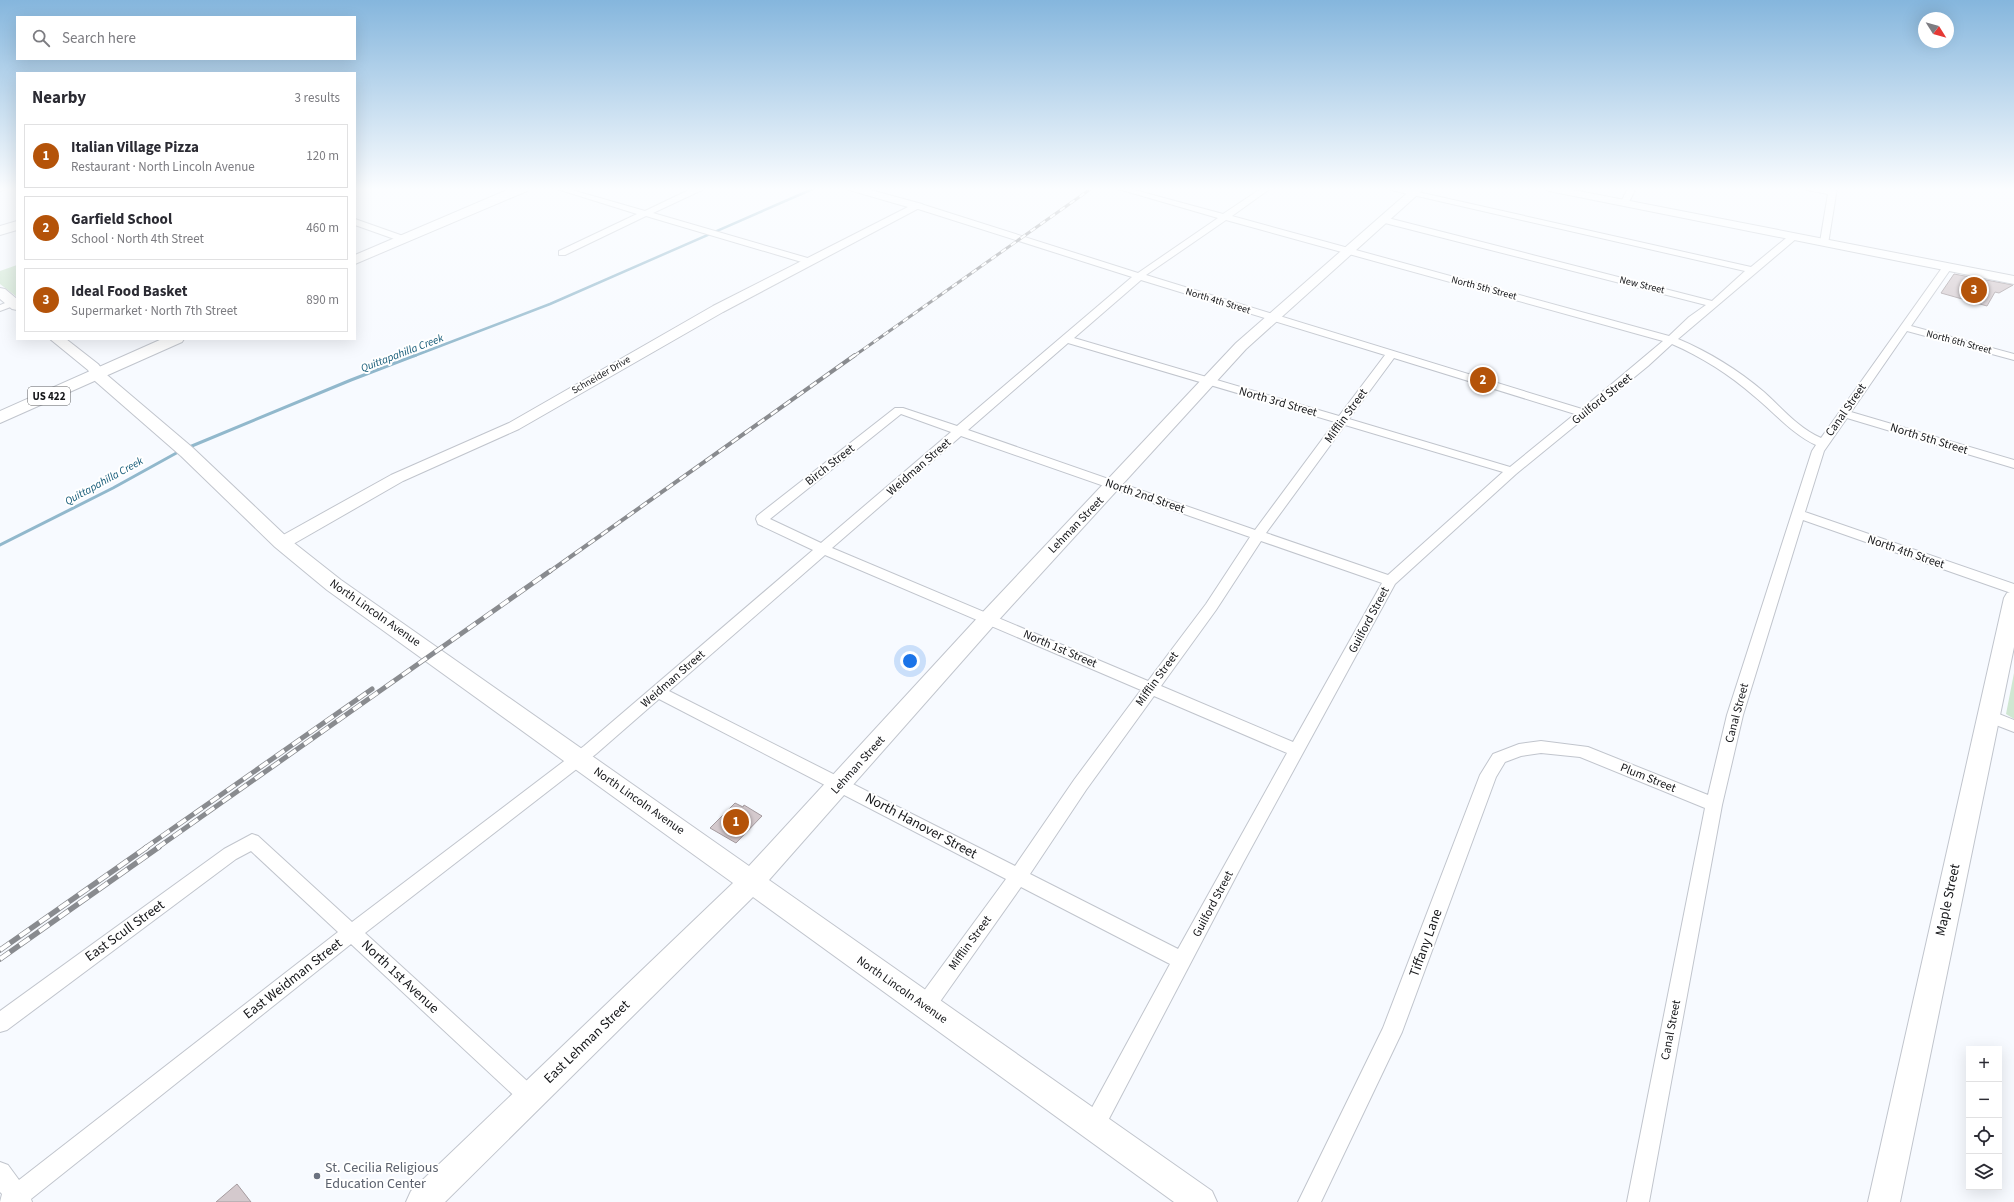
<!DOCTYPE html>
<meta charset="utf-8">
<style>
:root{--surface:#fff;--page:#f2f2f3;--text:#2b2b33;--muted:#7c7c81;--line:#e1e1e2;--accent:#b45309}
body{margin:0;font-family:"Source Sans 3",sans-serif;background:var(--page);color:var(--text)}
.controls{position:absolute;right:12px;bottom:12px;display:grid;overflow:hidden;border-radius:0px;box-shadow:0 4px 16px #0002}
.controls button{width:36px;height:36px;display:grid;place-items:center;padding:0;border:0;border-bottom:1px solid var(--line);background:var(--surface);color:var(--text);font:20px sans-serif}
.compass{position:absolute;left:1918px;top:12px;width:36px;height:36px;border-radius:50%;background:var(--surface);box-shadow:0 4px 16px #0002;rotate:127deg}
.you{position:absolute;left:910px;top:661px;width:14px;height:14px;margin:-10px;border:3px solid #fff;border-radius:50%;background:#1a73e8;box-shadow:0 0 0 6px #1a73e833}
.badge{display:grid;place-items:center;width:26px;height:26px;border-radius:50%;background:var(--accent);color:#fff;font-size:13px;font-weight:700}
.pin{position:absolute;translate:-50% -50%;border:2px solid #fff;box-shadow:0 1px 4px #0006}
.list{margin:0;padding:0;list-style:none}
h2{display:flex;justify-content:space-between;align-items:center;height:52px;margin:0;padding:0 16px;font-size:17px}
h2 small{font-size:13px;font-weight:400;color:var(--muted)}
.list li{display:grid;grid-template-columns:26px 1fr auto;gap:12px;align-items:center;box-sizing:border-box;height:64px;margin:0 8px 8px;padding:0 8px;border:1px solid var(--line);border-radius:0px}
.list b{display:block;font-size:15px;white-space:nowrap}
.list p{margin:0;font-size:13px;white-space:nowrap;color:var(--muted)}
.list em{font-size:13px;font-style:normal;color:var(--muted)}
.icon{flex:none;width:22px;height:22px;fill:none;stroke:currentColor;stroke-width:2;stroke-linecap:round;stroke-linejoin:round}
.map{position:relative;flex:none;width:2014px;height:1202px;overflow:hidden}
.search{position:absolute;background:var(--surface);box-shadow:0 4px 16px #0002;left:16px;top:16px;width:340px;height:44px;display:flex;align-items:center;gap:10px;box-sizing:border-box;padding:0 14px;border-radius:0px;color:var(--muted);font-size:15px}
.panel{position:absolute;background:var(--surface);box-shadow:0 4px 16px #0002;left:16px;top:72px;width:340px;height:268px;border-radius:0px}
.map>svg:first-child{display:block}
</style>
<div class="map">
<svg width="2014" height="1202" viewBox="0 0 2014 1202">
<rect width="100%" height="100%" fill="#f7faff"/>
<path fill="#d0e7d2" d="M17,265V297L0,284V271Z
M2014,673V719L2006,714Z"/>
<g fill="none" stroke-linecap="round" stroke-linejoin="round">
<path stroke="#91b8cc" stroke-width="2.5" d="M414,356L550,304L815,188"/>
<path stroke="#91b8cc" stroke-width="3" d="M187,448L351,380L416,355
M0,545L113,488L180,451"/>
</g>
<path fill="#d4c9cd" stroke="#a49a9e" d="M1954,274L2013,285L1999,293L1995,292L1987,306L1941,293Z
M735,803L743,807L744,805L762,816L736,843L710,828Z
M237,1184L251,1202H216Z"/>
<g fill="none" stroke-linecap="round" stroke-linejoin="round">
<defs>
<path id="minor" d="M0,188H9L0,191Z
M554,188H565L645,211L693,188H703L702,190L653,213L811,259L813,261L811,263H805L646,216L565,255H559V251L637,214Z
M1115,188H1127L1223,214L1262,188H1271L1232,216L1669,336L1689,317L1706,305L1381,222L1380,220L1384,217L1712,301L1745,271L1391,190L1387,188H1400L1751,267L1791,234H1797V238L1678,339C1709,352 1738,370 1764,392C1782,408 1798,428 1821,438L1944,265H1950L1952,267L1911,326L2014,354V360L1907,331L1851,412L2014,460V468L1847,418L1824,451L1805,512L2014,584V594L1803,520L1743,715L1722,805L1649,1202H1627L1705,808L1580,757L1541,753L1521,756L1505,762L1496,777L1402,1032L1321,1202H1298L1383,1028L1480,775L1493,754L1519,744L1541,741L1588,747L1708,795L1727,715L1812,451L1816,445C1792,434 1775,413 1754,396C1730,375 1702,357 1672,344L1648,366L1516,474L1395,584L1243,863L1101,1134L1093,1137L1085,1134L1082,1126L1170,964L1021,887L932,1013L925,1015L918,1013L915,1006L918,999L1006,879L659,699L596,754L365,933L537,1090L540,1097L537,1104L530,1107L523,1104L351,944L31,1199L32,1202H0L2,1194L0,1192V1162L8,1165L19,1180L338,932L251,851L236,859L7,1030L0,1032V1011L224,849L252,834L258,836L352,922L584,746L813,550L758,524L756,519L757,516L895,408H903L957,426L1132,277L915,208V204H921L1138,273L1218,218ZM1226,220L1663,341L1582,409L1146,275ZM1141,280L1385,355L1339,416L1074,338ZM1068,343L1335,422L1255,530L968,430ZM1394,358L1575,414L1510,467L1349,419ZM901,414L951,432L821,543L770,519ZM1345,425L1503,472L1388,575L1266,533ZM961,436L1250,537L1206,604L1148,681L832,548ZM1261,541L1382,583L1293,742L1161,686L1216,610ZM825,555L1141,690L1074,780L1015,866L669,691ZM1154,696L1287,753L1178,949L1030,874L1086,790Z
M1628,188H1636L1628,204H1622L1621,202Z
M1803,188H1837L1828,244L1825,245L1820,242L1828,194L1807,190Z
M355,219L406,237L407,239L403,242L400,241L355,225Z
M13,300L16,301V305L0,311V305Z
M1989,710L2014,720V732L1983,720L1981,716L1983,712Z"/>
<path id="tertiary" d="M848,188H863L922,204L923,206L723,312L519,429L403,481L288,547L282,548L276,547L274,543L276,539L391,475L509,423L713,306L908,207L849,190Z
M1544,188H1563L2014,276V284L1549,191Z"/>
<path id="secondary" d="M1413,188H1425L1246,349L995,624L769,880L1212,1191L1217,1202H1174L753,897L445,1202H406L411,1191L733,883L327,590L275,547L181,456L95,381L88,370L50,339H66L98,364L107,375L193,448L289,539L341,580L749,866L981,614L1236,343Z
M0,288L5,289L17,299V310L12,309L0,299Z
M2014,591V647L1900,1202H1868L2004,598L2007,593Z"/>
<path id="trunk" d="M512,188H528L527,191L355,264V255Z
M17,221V230L0,235V226Z
M162,339H184L182,342L0,423V411Z"/>
</defs>
<use href="#minor" stroke="#c1c5cd" stroke-width="2"/>
<use href="#tertiary" stroke="#c1c5cd" stroke-width="2"/>
<use href="#secondary" stroke="#c1c5cd" stroke-width="2"/>
<use href="#trunk" stroke="#c1c5cd" stroke-width="2"/>
<use href="#minor" fill="#fff" fill-rule="evenodd"/>
<use href="#tertiary" fill="#fff" fill-rule="evenodd"/>
<use href="#secondary" fill="#fff" fill-rule="evenodd"/>
<use href="#trunk" fill="#fff" fill-rule="evenodd"/>
<defs>
<path id="rail-far3" d="M854,356L1092,188"/>
<path id="rail-far2" d="M549,572L855,355"/>
<path id="rail-far1" d="M145,848L372,689
M157,848L550,571"/>
<path id="rail" d="M0,950L147,847
M0,959L159,847"/>
</defs>
<use href="#rail-far3" stroke="#898b8f" stroke-width="3"/>
<use href="#rail-far2" stroke="#898b8f" stroke-width="4"/>
<use href="#rail-far1" stroke="#898b8f" stroke-width="5"/>
<use href="#rail" stroke="#898b8f" stroke-width="5.5"/>
<use href="#rail-far3" stroke="#fff" stroke-width="2" stroke-dasharray="6" stroke-linecap="butt"/>
<use href="#rail-far2" stroke="#fff" stroke-width="2.5" stroke-dasharray="8" stroke-linecap="butt"/>
<use href="#rail-far1" stroke="#fff" stroke-width="3.5" stroke-dasharray="10" stroke-linecap="butt"/>
<use href="#rail" stroke="#fff" stroke-width="4" stroke-dasharray="12" stroke-linecap="butt"/>
</g>
<linearGradient id="sky" x2="0" y2="1"><stop stop-color="#85b6dd"/><stop offset="0.53" stop-color="#fbfdff"/><stop offset="1" stop-color="#fbfdff" stop-opacity="0"/></linearGradient>
<rect width="2014" height="356" fill="url(#sky)"/>
<circle fill="#6b7280" stroke="#fff" stroke-width="1.5" cx="317" cy="1176" r="4"/>
<g text-anchor="middle" dominant-baseline="central" stroke-width="4" stroke-linejoin="round" paint-order="stroke">
<g font-size="10" fill="#16171a" stroke="#fff">
<text transform="translate(1642 285) rotate(14)">New Street</text>
<text transform="translate(1484 288) rotate(15)">North 5th Street</text>
<text transform="translate(1218 301) rotate(17)">North 4th Street</text>
<text transform="translate(1959 342) rotate(15)">North 6th Street</text>
<text transform="translate(601 375) rotate(-30)">Schneider Drive</text>
</g>
<g font-size="11" font-style="italic" fill="#145a77" stroke="#fff">
<text transform="translate(402 353) rotate(-21)">Quittapahilla Creek</text>
<text transform="translate(104 481) rotate(-29)">Quittapahilla Creek</text>
</g>
<rect fill="#fff" stroke="#5c5d5f" stroke-width="1" x="28" y="387" width="42" height="18" rx="3"/>
<g font-size="11" font-weight="bold" fill="#16171a">
<text x="49" y="396">US 422</text>
</g>
<g font-size="12" fill="#16171a" stroke="#fff">
<text transform="translate(1602 399) rotate(-39)">Guilford Street</text>
<text transform="translate(1278 402) rotate(16)">North 3rd Street</text>
<text transform="translate(1846 410) rotate(-55)">Canal Street</text>
<text transform="translate(1346 416) rotate(-54)">Mifflin Street</text>
<text transform="translate(1929 439) rotate(17)">North 5th Street</text>
<text transform="translate(830 465) rotate(-38)">Birch Street</text>
<text transform="translate(919 467) rotate(-41)">Weidman Street</text>
<text transform="translate(1145 496) rotate(19)">North 2nd Street</text>
<text transform="translate(1076 525) rotate(-46)">Lehman Street</text>
<text transform="translate(1906 552) rotate(19)">North 4th Street</text>
<text transform="translate(375 613) rotate(35)">North Lincoln Avenue</text>
<text transform="translate(1369 620) rotate(-62)">Guilford Street</text>
<text transform="translate(1060 649) rotate(23)">North 1st Street</text>
<text transform="translate(673 679) rotate(-41)">Weidman Street</text>
<text transform="translate(1157 679) rotate(-54)">Mifflin Street</text>
<text transform="translate(1737 713) rotate(-75)">Canal Street</text>
<text transform="translate(858 765) rotate(-48)">Lehman Street</text>
<text transform="translate(1648 778) rotate(22)">Plum Street</text>
<text transform="translate(639 801) rotate(35)">North Lincoln Avenue</text>
<text transform="translate(1213 904) rotate(-62)">Guilford Street</text>
<text transform="translate(970 943) rotate(-54)">Mifflin Street</text>
<text transform="translate(902 990) rotate(35)">North Lincoln Avenue</text>
<text transform="translate(1671 1030) rotate(-79)">Canal Street</text>
</g>
<g font-size="14" fill="#16171a" stroke="#fff">
<text transform="translate(921 826) rotate(28)">North Hanover Street</text>
<text transform="translate(1948 900) rotate(-78)">Maple Street</text>
<text transform="translate(125 931) rotate(-36)">East Scull Street</text>
<text transform="translate(1426 943) rotate(-70)">Tiffany Lane</text>
<text transform="translate(400 977) rotate(43)">North 1st Avenue</text>
<text transform="translate(293 979) rotate(-38)">East Weidman Street</text>
<text transform="translate(587 1042) rotate(-44)">East Lehman Street</text>
</g>
<g font-size="14" fill="#5b616d" stroke="#fff" text-anchor="start">
<text x="325" y="1168">St. Cecilia Religious<tspan x="325" dy="16">Education Center</tspan></text>
</g>
</g>
</svg>
<div class="controls">
<button>+</button>
<button>−</button>
<button><svg class="icon" aria-label="locate" viewBox="0 0 24 24"><circle cx="12" cy="12" r="6"/><path d="M12 2v4M12 18v4M2 12h4M18 12h4"/></svg></button>
<button><svg class="icon" aria-label="layers" viewBox="0 0 24 24"><path d="M12 4l9 5-9 5-9-5zM3 14l9 5 9-5"/></svg></button>
</div>
<svg class="compass" viewBox="-18 -18 36 36"><path d="M0-13l5 13h-10z" fill="#e53935"/><path d="M0 13l5-13h-10z" fill="#7c7c81"/></svg>
<div class="you"></div>
<div class="pin badge" style="left:736px;top:822px">1</div>
<div class="pin badge" style="left:1483px;top:380px">2</div>
<div class="pin badge" style="left:1974px;top:290px">3</div>
<div class="search"><svg class="icon" aria-label="search" viewBox="0 0 24 24"><circle cx="10" cy="10" r="6"/><path d="M15 15l6 6"/></svg>Search here</div>
<section class="panel">
<h2>Nearby<small>3 results</small></h2>
<ul class="list">
<li><span class="badge">1</span><div><b>Italian Village Pizza</b><p>Restaurant · North Lincoln Avenue</p></div><em>120 m</em></li>
<li><span class="badge">2</span><div><b>Garfield School</b><p>School · North 4th Street</p></div><em>460 m</em></li>
<li><span class="badge">3</span><div><b>Ideal Food Basket</b><p>Supermarket · North 7th Street</p></div><em>890 m</em></li>
</ul>
</section>
</div>
